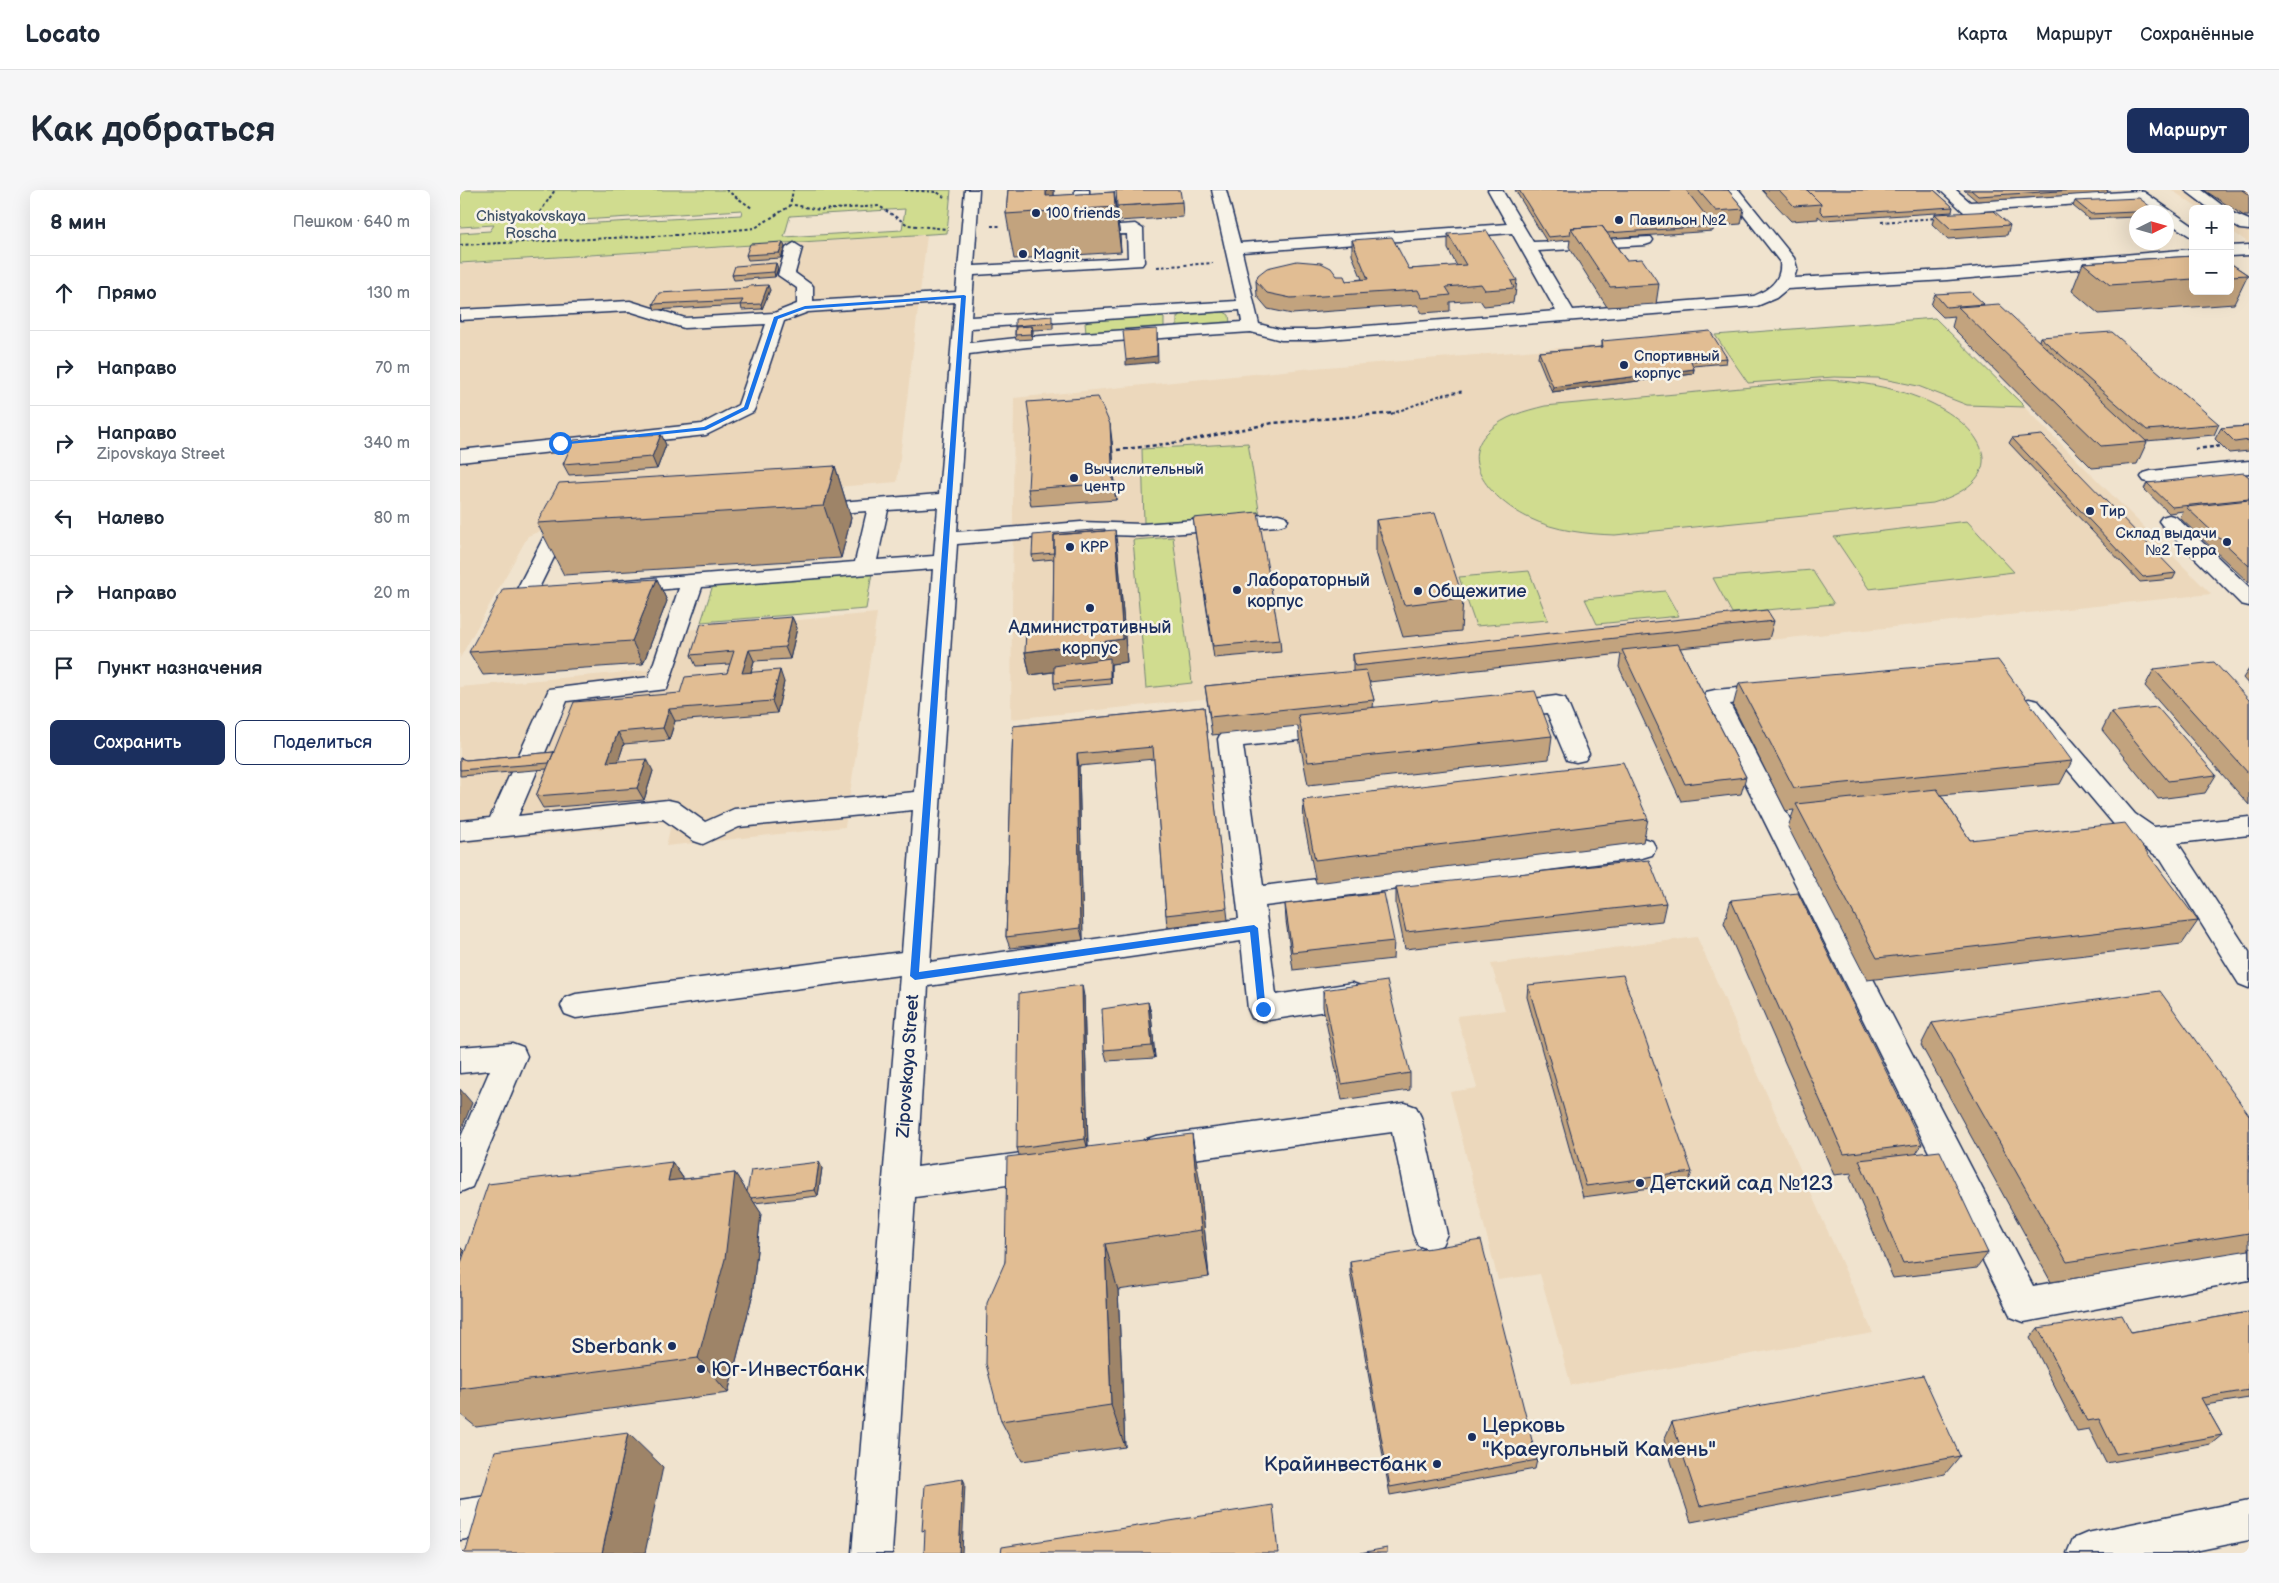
<!DOCTYPE html>
<html lang="ru">
<meta charset="utf-8">
<style>
:root{--surface:#fff;--page:#f6f6f7;--text:#1f2937;--muted:#747a83;--line:#e0e1e3;--accent:#1b2f5e}
body{margin:0;font-family:"Balsamiq Sans",sans-serif;background:var(--page);color:var(--text)}
.controls{position:absolute;right:15px;top:15px;display:grid;overflow:hidden;border-radius:8px;box-shadow:0 5px 20px #0002}
.controls button{width:45px;height:45px;display:grid;place-items:center;padding:0;border:0;border-bottom:1px solid var(--line);background:var(--surface);color:var(--text);font:25px sans-serif}
.compass{position:absolute;left:1669px;top:15px;width:45px;height:45px;border-radius:50%;background:var(--surface);box-shadow:0 5px 20px #0002;rotate:85deg}
.stop{position:absolute;width:15px;height:15px;margin:-11px;border:4px solid #1a73e8;border-radius:50%;background:#fff}
.stop.end{background:#1a73e8;border-color:#fff;box-shadow:0 1px 5px #0008}
.list{margin:0;padding:0;list-style:none}
h2{display:flex;justify-content:space-between;align-items:center;height:65px;margin:0;padding:0 20px;font-size:21px}
h2 small{font-size:16px;font-weight:400;color:var(--muted)}
.list li{display:grid;grid-template-columns:32px 1fr auto;gap:15px;align-items:center;box-sizing:border-box;height:75px;padding:0 20px;border-top:1px solid var(--line)}
.list b{display:block;font-size:19px;white-space:nowrap}
.list p{margin:0;font-size:16px;white-space:nowrap;color:var(--muted)}
.list em{font-size:16px;font-style:normal;color:var(--muted)}
.actions{display:flex;gap:10px;padding:15px 20px}
.actions a{flex:1;padding:11px 0;border:1px solid var(--accent);border-radius:8px;text-align:center;font-size:18px;color:var(--accent)}
.actions .main{background:var(--accent);color:#fff}
.icon{flex:none;width:28px;height:28px;fill:none;stroke:currentColor;stroke-width:2;stroke-linecap:round;stroke-linejoin:round}
.map{position:relative;flex:none;width:1789px;height:1363px;overflow:hidden;border-radius:8px}
header{display:flex;align-items:center;gap:30px;box-sizing:border-box;height:70px;padding:0 25px;background:var(--surface);border-bottom:1px solid var(--line)}
header strong{font-size:24px}
nav{display:flex;gap:28px;margin-inline-start:auto;font-size:18px}
.intro{display:flex;align-items:center;justify-content:space-between;box-sizing:border-box;height:120px;padding:0 30px}
h1{margin:0;font-size:35px}
.button{padding:12px 22px;border-radius:8px;background:var(--accent);color:#fff;font-size:18px;font-weight:700}
main{display:flex;gap:30px;padding:0 30px}
aside{flex:1;background:var(--surface);border-radius:8px;box-shadow:0 5px 20px #0002}
.map>svg:first-child{display:block}
</style>
<header>
<strong>Locato</strong>
<nav><a>Карта</a><a>Маршрут</a><a>Сохранённые</a></nav>
</header>
<div class="intro"><h1>Как добраться</h1><a class="button">Маршрут</a></div>
<main>
<aside>
<h2>8 мин<small>Пешком · 640 m</small></h2>
<ul class="list">
<li><svg class="icon" aria-label="ahead" viewBox="0 0 24 24"><path d="M12 20V5M6 11l6-6 6 6"/></svg><div><b>Прямо</b></div><em>130 m</em></li>
<li><svg class="icon" aria-label="right" viewBox="0 0 24 24"><path d="M7 20v-9h11M14 6l5 5-5 5"/></svg><div><b>Направо</b></div><em>70 m</em></li>
<li><svg class="icon" aria-label="right" viewBox="0 0 24 24"><path d="M7 20v-9h11M14 6l5 5-5 5"/></svg><div><b>Направо</b><p>Zipovskaya Street</p></div><em>340 m</em></li>
<li><svg class="icon" aria-label="left" viewBox="0 0 24 24"><path d="M17 20v-9H6M10 6l-5 5 5 5"/></svg><div><b>Налево</b></div><em>80 m</em></li>
<li><svg class="icon" aria-label="right" viewBox="0 0 24 24"><path d="M7 20v-9h11M14 6l5 5-5 5"/></svg><div><b>Направо</b></div><em>20 m</em></li>
<li><svg class="icon" aria-label="arrive" viewBox="0 0 24 24"><path d="M6 21V4h12l-3 4 3 4H6"/></svg><div><b>Пункт назначения</b></div></li>
</ul>
<div class="actions"><a class="main">Сохранить</a><a>Поделиться</a></div>
</aside>
<div class="map">
<svg width="1789" height="1363" viewBox="0 0 1789 1363">
<rect width="100%" height="100%" fill="#f0e3ce"/>
<filter id="ink" filterUnits="userSpaceOnUse"><feTurbulence type="fractalNoise" baseFrequency=".02" numOctaves="2"/><feDisplacementMap in="SourceGraphic" scale="10" xChannelSelector="R" yChannelSelector="G"/><feConvolveMatrix kernelMatrix="1 2 1 2 8 2 1 2 1" color-interpolation-filters="sRGB"/></filter>
<g filter="url(#ink)">
<path fill="#ecd8bc" d="M1712,0H1789V53L1770,40V19H1739Z
M467,45L437,292L138,317L68,346L0,468V74Z
M1475,128L1751,404L551,529L554,208L854,178Z
M417,423L385,637L206,656L212,631L0,654V497L190,480L202,442Z
M1237,747L1413,1143L1111,1195L1080,1084L1038,1090L990,902L1017,898L997,826L1045,820L1031,774Z"/>
<path fill="#d0dc8f" stroke="#768676" fill-rule="evenodd" d="M0,0H491L487,43L0,73V43L30,41L34,35L0,37ZM445,19L442,40L324,47L330,26ZM282,20L281,25L119,34L122,30Z
M764,122L769,125L770,133L765,136L717,137V127L722,124Z
M697,125L704,128V137L698,141L634,145L626,143L625,133L631,129Z
M1475,128L1565,217L1507,215L1458,196L1418,188L1374,187L1288,193L1255,145Z
M1368,190C1401,192 1432,197 1462,209C1523,234 1557,288 1473,313L1155,345C1126,344 1096,341 1069,328C1039,314 994,274 1029,241C1044,226 1065,221 1085,216Z
M788,253L800,326L684,333L682,259Z
M1507,331L1554,382L1409,399L1374,347Z
M713,347L732,493L686,498L673,350Z
M1352,380L1374,414L1272,423L1253,388Z
M1069,381L1088,430L1016,436L999,387Z
M412,383L406,419L241,432L253,395Z
M1205,401L1219,426L1137,434L1125,409Z"/>
<g fill="none" stroke-linecap="round" stroke-linejoin="round">
<defs>
<path id="minor" d="M505,0H519L514,76L668,68L667,44L616,45L613,42L615,0H629V37L675,34L683,39L684,72L682,75L514,85L511,127L777,111L752,0H766L780,53L1047,34L1028,0H1042L1073,52L1191,47L1193,50L1191,53L1185,55L1078,61L1113,120L1294,106C1310,99 1322,90 1320,72L1264,0H1279L1334,68L1337,78L1334,88L1487,80L1733,59V69L1487,90L1327,99L1316,108L1297,116L855,150H821L791,142L567,157L509,164L497,342L621,332L682,334L818,324L825,326L828,330L825,334L818,336L682,346L621,344L497,354L470,772L779,729L758,549L761,543L770,541L876,530L885,532L888,538L885,544L876,546L783,556L803,696L1182,648L1192,651L1196,658L1192,665L1182,668L805,716L816,805L892,793L903,797L907,805L903,813L892,817L803,831L792,828L788,819L781,751L468,796L457,977L584,960L596,965L601,975L596,985L584,990L455,1007L432,1363H392L440,785L116,828L105,824L101,816L105,808L116,804L442,762L453,620L279,637L243,654L234,651L203,629L0,651V631L30,628L89,499L189,487L219,398L162,403L154,401L151,396L154,391L395,372L407,321L350,325L343,323L340,319L343,315L479,304L495,112L348,122L324,131L295,218L293,222L246,245L0,272V260L242,234L278,215L306,134L224,138L169,121L0,130V120L170,111L225,128L314,123L337,114V98L318,85L326,58L334,53L342,58L335,83L353,96V111L496,102ZM1052,43L1096,121L855,140H822L799,134L782,62ZM780,120L782,132L566,147L510,153L511,138ZM478,317L474,366L417,370L428,320ZM473,379L455,602L274,619L245,632L217,612L208,610L58,626L107,511L207,499L242,397Z
M1480,0H1496L1510,12L1679,1L1684,2L1733,36V48L1706,31V22H1695L1676,10L1520,21L1524,25L1521,28L1506,29L1503,26L1505,23Z
M1725,0H1742L1767,19H1750Z
M1770,22L1789,30V40L1780,39L1770,33Z
M1789,55V65L1770,66V56Z
M1789,271V283L1691,293L1684,291L1681,287L1684,283L1691,281Z
M1709,325L1716,327L1789,397V416L1781,414L1702,335L1699,331L1702,327Z
M113,330L120,332L123,336L120,340L106,343L74,408L66,410L58,408L55,403L91,333Z
M1313,495L1322,498L1325,503L1322,508L1270,514L1573,1096L1789,1058V1090L1564,1132L1551,1127L1243,508L1246,502L1255,500Z
M1096,506L1105,508L1108,514L1129,564L1125,570L1116,572L1107,570L1087,523L1043,528L1034,526L1031,520L1034,514Z
M1569,509L1578,511L1675,624L1694,637L1789,627V645L1718,653L1789,762V798L1779,794L1701,669L1657,638L1560,523L1557,517L1560,511Z
M52,853L63,857L67,866L12,997L0,1002V949L30,880L0,883V857Z
M945,913L956,917L961,927L987,1044L982,1055L970,1060L958,1055L953,1044L932,942L696,974L684,970L680,960L684,950L696,946Z
M33,1305L47,1311L53,1325L47,1339L33,1345L0,1350V1310Z
M1789,1310V1350L1725,1363H1607L1613,1349L1627,1343Z"/>
</defs>
<use href="#minor" stroke="#1b2f5e" stroke-width="3"/>
<path stroke="#1b2f5e" stroke-width="2" stroke-dasharray="3 2.5" stroke-linecap="butt" d="M266,0L292,18
M445,0L477,2L484,7
M334,15L360,20L419,16L448,35L487,39
M74,31L95,0
M1421,32L1478,28
M531,36H541
M0,55L237,44L295,38L330,16L333,0
M697,77L753,73
M931,224L981,205L1004,201"/>
<path stroke="#1b2f5e" stroke-width="2.5" stroke-dasharray="4 3" stroke-linecap="butt" d="M1735,259L1762,256
M657,260L721,252L813,233L935,223"/>
<use href="#minor" fill="#f7f3e8" fill-rule="evenodd"/>
</g>
<path fill="#c2a37e" stroke="#1b2f5e" d="M548,0H594V6L654,2L660,47L661,62L554,69L546,24Z
M1055,0H1268L1284,19L1281,34L1254,36L1253,41L1151,48L1166,70L1199,94L1196,114L1147,117L1109,57L1110,50L1087,52Z
M1302,0H1474L1493,17L1492,22L1363,30L1358,26V29L1331,31Z
M1504,0H1648L1647,3L1517,11Z
M1744,0H1789V26H1784Z
M1615,11L1696,21L1695,22H1676V27L1629,29L1613,16Z
M722,12L723,27L658,31L657,16Z
M1475,24L1550,35L1547,45L1488,49L1472,34Z
M988,44L1057,90L1055,106H1054L1053,113L1024,116L1020,110L990,112V121L962,123L957,115L832,124L808,119L797,106L796,91L877,86L886,91L902,89L892,65V50L949,79L997,76L988,59Z
M325,57L321,68L288,70L286,65Z
M1733,66V101H1770V73L1788,85L1774,114L1639,124L1612,101L1623,73Z
M318,78L315,87L274,90L272,85Z
M310,100L302,119L282,120L281,115L195,120L193,114Z
M1475,104L1524,114L1523,115L1579,151L1580,147L1759,234L1754,245L1686,251L1687,252L1677,274L1632,278L1492,137L1495,126L1483,127L1471,115Z
M593,132V139L573,140L572,149L556,150L555,145V136Z
M1142,151L1267,168L1266,173L1233,176L1234,179L1233,184L1092,202L1078,168L1079,162L1142,157Z
M1789,236V261L1769,263L1755,249L1761,238Z
M201,244L206,255L197,279L109,285L103,274Z
M1552,248L1716,383L1713,389L1680,392L1549,253Z
M652,251L656,310L571,316L568,299Z
M375,276L391,328L381,368L104,385L77,333Z
M1789,287V393L1720,328L1723,321L1709,323L1684,299L1687,293Z
M733,328L820,450L821,462L754,468Z
M916,330L1003,408L1001,441L943,447L916,362Z
M645,341L658,362L667,472L651,474V494L595,499L594,493V482L570,485L565,462L593,436L594,369L573,371L572,365Z
M197,389L207,411L183,474L23,485L9,462Z
M332,427L337,438L330,469L294,471L291,483L324,492L317,523L215,531L209,550L164,554L158,571L193,581L184,610L83,618L76,606L87,579L1,586H0V568L6,570L94,562L220,503L267,483L270,474L236,476L231,465Z
M1314,431L1309,449L1220,458L1286,587L1281,604L1221,611L1159,477L1161,464L909,492L914,510L913,517L1092,546L1089,569L848,595L839,548L838,536L752,545L745,496L893,482V464Z
M1694,479L1789,510V615L1685,496Z
M1789,479V495L1783,488Z
M1279,493L1612,571L1600,594L1481,605L1510,650L1738,731L1722,754L1407,790L1328,637L1334,620L1326,621L1273,516Z
M744,517L768,730L707,737L706,725L694,569L619,576L623,750L550,758L546,747L553,536Z
M1651,522L1756,585L1745,603L1698,609L1642,540Z
M843,610L1188,629L1183,652L856,693L844,633Z
M936,697L1206,713L1202,731L945,759L936,715Z
M1271,710L1462,954L1456,964L1528,1063L1517,1078L1433,1088L1390,987L1392,983L1374,985L1264,733Z
M825,714L934,751L933,769L833,780L826,731Z
M1068,795L1232,982L1228,993L1123,1007L1067,807Z
M863,800L950,883V900L882,910L863,817Z
M624,806L628,957L740,993L749,1087L658,1100L665,1257L562,1271L541,1231L545,1072L559,965L557,958Z
M688,812L691,823L695,868L647,871L644,860Z
M1472,833L1789,925V1060L1591,1092L1461,855Z
M212,972L224,989L275,983L287,1002L359,972L362,978L358,1006L294,1013L301,1023L292,1107L268,1203L16,1237L0,1224V1076Z
M890,1071L1077,1270L1075,1279L930,1305L890,1082Z
M1789,1122V1208L1745,1215L1762,1245L1751,1254L1646,1273L1629,1239L1617,1241L1570,1148L1578,1138L1671,1142Z
M1212,1232L1500,1266L1485,1284L1231,1332L1204,1250Z"/>
<path fill="#9e8467" stroke="#1b2f5e" d="M586,0H594V21L586,6Z
M654,2L660,47L661,62L655,17Z
M323,52L325,57L321,68L319,63Z
M316,73L318,78L315,87L314,82Z
M308,95L310,100L302,119L301,114Z
M572,136L573,142L572,149L571,144Z
M697,139L698,172L666,175V170Z
M1234,179L1233,184L1092,202L1093,197Z
M650,234L652,251L656,310L653,293Z
M201,244L206,255L197,279L192,267Z
M375,276L391,328L381,368L364,316Z
M655,340L658,362L667,472L651,474V494L650,474L570,485L565,462L663,449Z
M197,389L207,411L183,474L172,451Z
M332,427L337,438L330,469L325,457Z
M289,460L294,471L287,495L282,483Z
M320,480L324,492L317,523L312,511Z
M209,519L215,531L209,550L203,538Z
M158,542L164,554L154,584L147,572Z
M617,564L619,576L623,750L620,738Z
M187,569L193,581L184,610L177,598Z
M622,795L624,806L628,960L625,949Z
M688,812L691,823L695,868L692,856Z
M0,899L12,913L0,943Z
M732,944L740,993L749,1087L741,1040Z
M212,972L240,1013L208,991Z
M359,972L362,978L358,1006L355,1000Z
M275,983L301,1023L292,1107L268,1203L238,1168Z
M645,1054L658,1100L665,1257L651,1215Z
M0,1057L4,1061L0,1071Z
M168,1243L203,1277L185,1363H142Z
M503,1289L505,1293L502,1363H499Z"/>
<path fill="#e1bd93" stroke="#1b2f5e" d="M548,0H586V6L654,2L655,17L546,24Z
M656,0H720L722,12L657,16Z
M1059,0H1226L1254,36L1147,43L1142,36L1111,38L1110,45L1088,47Z
M1238,0H1268L1284,19L1256,21Z
M1319,0H1347L1361,14L1334,16Z
M1347,0H1474L1493,17L1364,25L1360,21L1361,14Z
M1511,0H1616L1518,6Z
M1782,0H1789V5Z
M1679,8L1696,21L1631,24L1615,11Z
M1534,21L1550,35L1491,39L1475,24Z
M1142,36L1166,70L1182,69L1199,94L1150,97L1111,38Z
M1027,41L1057,90L1051,91L1054,98L1025,100L1021,94L986,97L991,105L962,108L958,100L831,108L807,103L796,91L798,85L807,78L837,71L861,73L871,78L877,86H884L886,91L908,89L892,50L932,47L949,79L1006,75L988,44Z
M323,52L319,63L286,65L290,54Z
M1733,66V89L1650,95L1623,73Z
M316,73L314,82L272,85L275,76Z
M1770,73L1788,85L1770,86Z
M308,95L301,114L280,115L283,110L193,114L199,103L288,98L289,96Z
M1511,102L1524,114L1486,117L1475,104Z
M1539,114L1687,252L1641,256L1498,117Z
M592,126V133L555,136V129Z
M572,136L571,144L555,145L556,137Z
M697,139V166L666,170L663,141Z
M1250,141L1267,168L1231,171L1234,179L1093,197L1079,162L1143,157L1142,151Z
M1652,142L1759,234L1687,240L1580,147Z
M638,207L650,234L653,293L568,299L571,241L567,212Z
M1789,236V250L1775,252L1761,238Z
M201,244L192,267L103,274L114,250Z
M1582,245L1716,383L1683,387L1552,248Z
M375,276L364,316L77,333L99,293Z
M1784,283L1789,287V309L1712,317L1687,293Z
M1789,310V376L1726,317Z
M798,322L820,450L753,456L733,328Z
M975,323L1003,408L944,415L916,330Z
M645,339V341L594,345V363L572,365L573,345Z
M655,340L663,449L565,462L566,439L593,436L594,345Z
M197,389L172,451L9,462L43,399Z
M1307,420L1314,431L895,476L893,464Z
M332,427L325,457L289,460L282,483L320,480L312,511L209,519L203,538L158,542L147,572L187,569L177,598L76,606L114,512L220,503L225,487L267,483L274,461L231,465L241,434Z
M1218,454L1286,587L1225,594L1162,460Z
M650,468V488L594,493V476Z
M1538,470L1612,571L1334,598L1279,493Z
M1754,472L1789,510V584L1694,479Z
M906,480L914,510L750,527L745,496Z
M1075,501L1092,546L848,572L838,525Z
M744,517L767,718L706,725L693,557L617,564L620,738L546,747L553,536Z
M1697,517L1756,585L1708,591L1651,522Z
M94,562L89,573L0,580V568L6,570Z
M1163,572L1188,629L855,670L843,610Z
M1477,599L1510,650L1665,633L1738,731L1417,768L1336,614Z
M1189,670L1206,713L946,742L936,697Z
M924,703L934,751L832,762L825,714Z
M1338,703L1462,954L1384,964L1271,710Z
M1163,785L1232,982L1126,996L1068,795Z
M927,791L950,883L882,894L863,800Z
M622,795L625,949L557,958L559,803Z
M1700,801L1789,925V1043L1607,1072L1472,833Z
M688,812L692,856L644,860L642,819Z
M732,944L741,1040L645,1054L651,1215L541,1231L526,1174L527,1113L545,1072L547,967Z
M1480,961L1528,1063L1443,1073L1399,970Z
M212,972L208,991L275,983L265,1069L238,1168L0,1199V1076L28,994Z
M359,972L355,1000L291,1008L287,1002L291,980Z
M1021,1050L1077,1270L930,1297L890,1071Z
M1789,1122V1200L1741,1208L1762,1245L1656,1264L1639,1229L1627,1231L1578,1138L1662,1125L1671,1142Z
M1463,1185L1500,1266L1240,1316L1212,1232Z
M168,1243L142,1363H0V1362L6,1361L35,1261Z
M503,1289L499,1363H464L465,1340L462,1341L465,1295Z
M813,1315L818,1363H541L542,1357Z
M927,1358V1363H900Z"/>
</g>
<path fill="#1a73e8" d="M504,105L506,106L459,782L794,735L798,738L806,822L803,823L798,819L790,742L455,790L450,786L501,108L345,119L318,129L288,219L246,240L100,255L97,253L244,237L284,217L314,127L345,116Z"/>
<g fill="#1b2f5e" stroke="#f7f3e8" stroke-width="2">
<circle cx="576" cy="23" r="5"/>
<circle cx="1159" cy="30" r="5"/>
<circle cx="563" cy="64" r="5"/>
<circle cx="1164" cy="175" r="5"/>
<circle cx="614" cy="288" r="5"/>
<circle cx="1630" cy="321" r="5"/>
<circle cx="1767" cy="352" r="5"/>
<circle cx="610" cy="357" r="5"/>
<circle cx="777" cy="400" r="5"/>
<circle cx="958" cy="401" r="5"/>
<circle cx="630" cy="418" r="5"/>
<circle cx="1180" cy="993" r="5"/>
<circle cx="212" cy="1156" r="5"/>
<circle cx="241" cy="1179" r="5"/>
<circle cx="1012" cy="1247" r="5"/>
<circle cx="977" cy="1274" r="5"/>
</g>
<g text-anchor="middle" dominant-baseline="central" stroke-width="5" stroke-linejoin="round" paint-order="stroke">
<g font-size="15" fill="#1b2f5e" stroke="#f7f3e8" text-anchor="start">
<text x="586" y="23">100 friends</text>
<text x="1169" y="30">Павильон №2</text>
<text x="573" y="64">Magnit</text>
<text x="1174" y="166">Спортивный<tspan x="1174" dy="17">корпус</tspan></text>
<text x="624" y="279">Вычислительный<tspan x="624" dy="17">центр</tspan></text>
<text x="1640" y="321">Тир</text>
<text x="1757" y="343" text-anchor="end">Склад выдачи<tspan x="1757" dy="17">№2 Терра</tspan></text>
<text x="620" y="357">KPP</text>
</g>
<g font-size="15" fill="#3f5268" stroke="#f7f3e8">
<text x="71" y="26">Chistyakovskaya<tspan x="71" dy="17">Roscha</tspan></text>
</g>
<g font-size="18" fill="#1b2f5e" stroke="#f7f3e8" text-anchor="start">
<text x="787" y="390">Лабораторный<tspan x="787" dy="21">корпус</tspan></text>
<text x="968" y="401">Общежитие</text>
<text x="630" y="437" text-anchor="middle">Административный<tspan x="630" dy="21">корпус</tspan></text>
</g>
<g font-size="18" fill="#1b2f5e" stroke="#f7f3e8">
<text transform="translate(448 876) rotate(-86)">Zipovskaya Street</text>
</g>
<g font-size="21" fill="#1b2f5e" stroke="#f7f3e8" text-anchor="start">
<text x="1190" y="993">Детский сад №123</text>
<text x="202" y="1156" text-anchor="end">Sberbank</text>
<text x="251" y="1179">Юг-Инвестбанк</text>
<text x="1022" y="1235">Церковь<tspan x="1022" dy="24">"Краеугольный Камень"</tspan></text>
<text x="967" y="1274" text-anchor="end">Крайинвестбанк</text>
</g>
</g>
</svg>
<div class="controls">
<button>+</button>
<button>−</button>
</div>
<svg class="compass" viewBox="-18 -18 36 36"><path d="M0-13l5 13h-10z" fill="#e53935"/><path d="M0 13l5-13h-10z" fill="#747a83"/></svg>
<div class="stop" style="left:100px;top:253px"></div>
<div class="stop end" style="left:803px;top:819px"></div>
</div>
</main>
